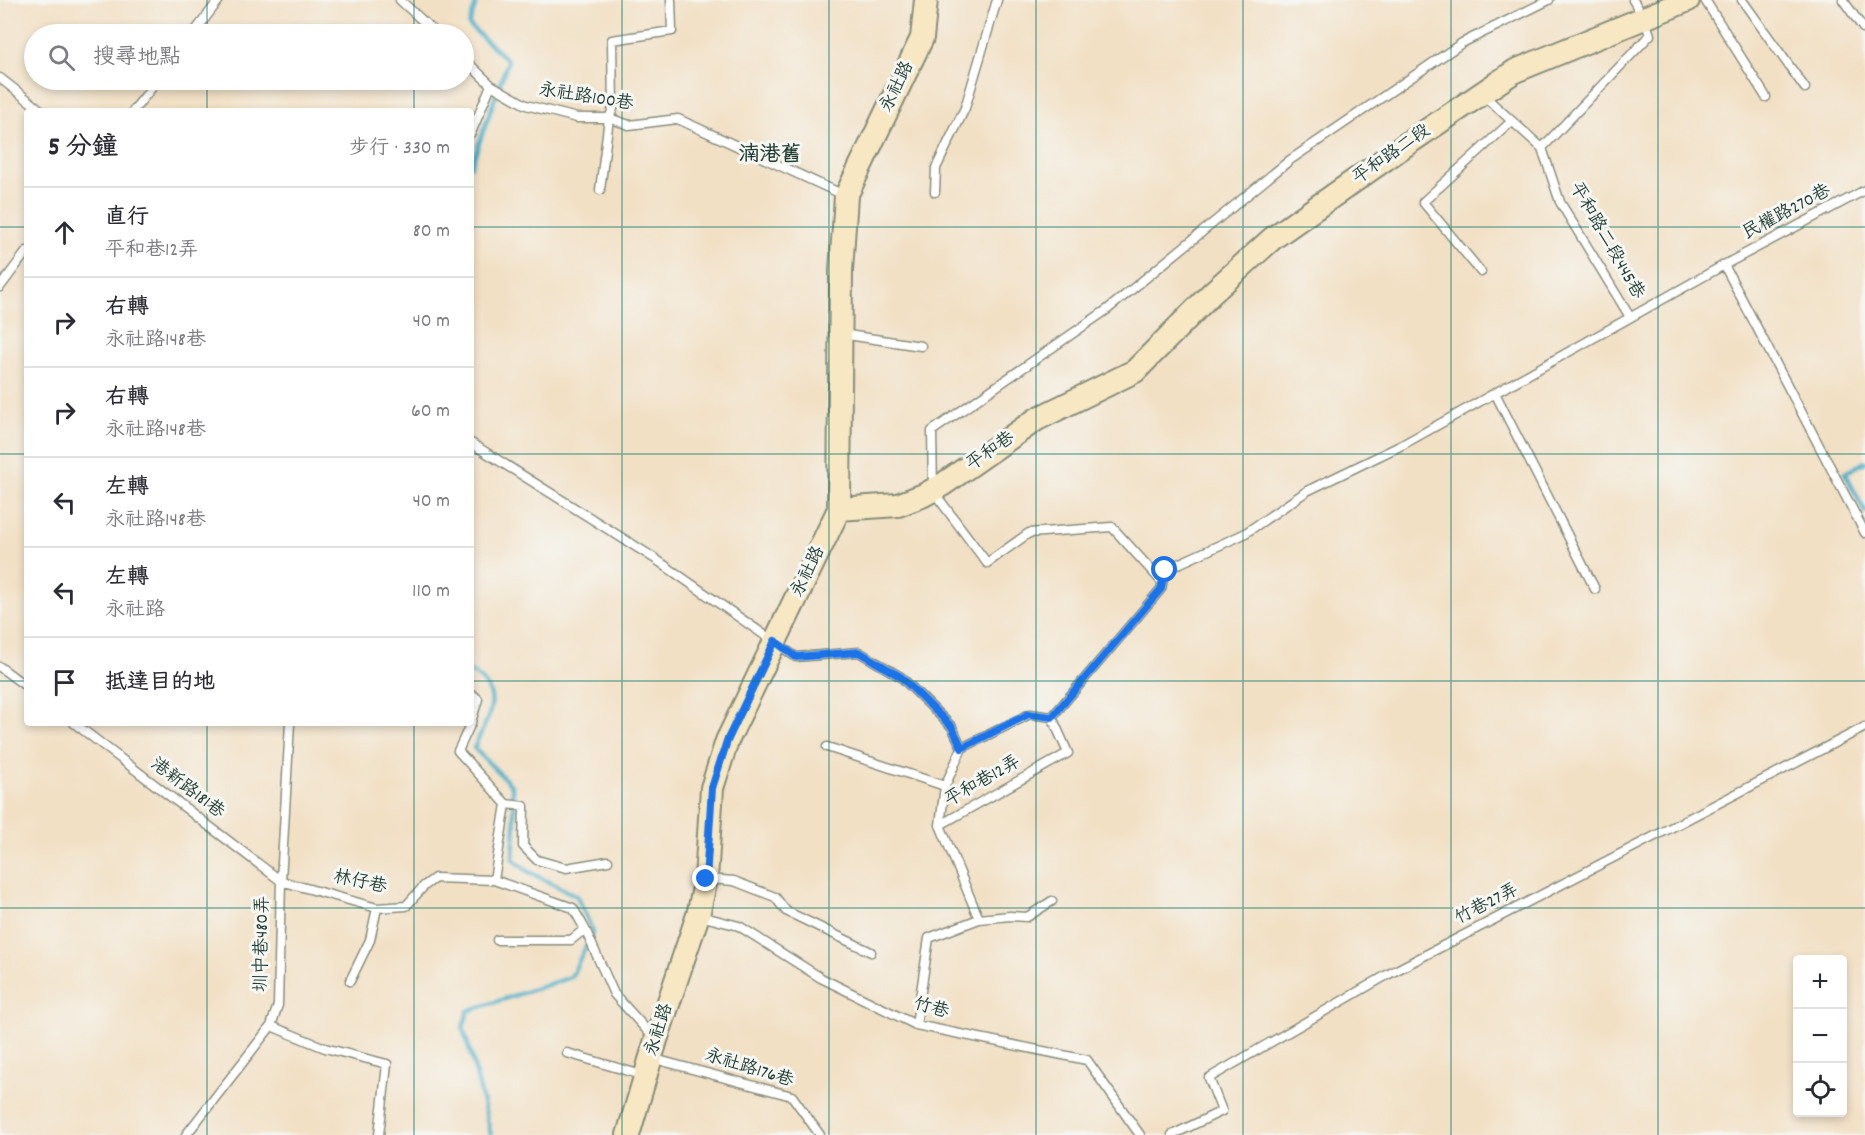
<!DOCTYPE html>
<html lang="zh-TW">
<meta charset="utf-8">
<style>
:root{--surface:#fff;--page:#f2f2f3;--text:#2b2b33;--muted:#7c7c81;--line:#e1e1e2}
body{margin:0;font-family:Dekko,"LXGW WenKai TC",sans-serif;background:var(--page);color:var(--text)}
.controls{position:absolute;right:18px;bottom:18px;display:grid;overflow:hidden;border-radius:6px;box-shadow:0 3px 9px #0003}
.controls button{width:54px;height:54px;display:grid;place-items:center;padding:0;border:0;border-bottom:2px solid var(--line);background:var(--surface);color:var(--text);font:30px sans-serif}
.stop{position:absolute;width:18px;height:18px;margin:-14px;border:4px solid #1a73e8;border-radius:50%;background:#fff}
.stop.end{background:#1a73e8;border-color:#fff;box-shadow:0 2px 6px #0008}
.list{margin:0;padding:0;list-style:none}
h2{display:flex;justify-content:space-between;align-items:center;height:78px;margin:0;padding:0 24px;font-size:26px}
h2 small{font-size:20px;font-weight:400;color:var(--muted)}
.list li{display:grid;grid-template-columns:39px 1fr auto;gap:18px;align-items:center;box-sizing:border-box;height:90px;padding:0 24px;border-top:2px solid var(--line)}
.list b{display:block;font-size:22px;white-space:nowrap}
.list p{margin:0;font-size:20px;white-space:nowrap;color:var(--muted)}
.list em{font-size:20px;font-style:normal;color:var(--muted)}
.icon{flex:none;width:33px;height:33px;fill:none;stroke:currentColor;stroke-width:2;stroke-linecap:round;stroke-linejoin:round}
.map{position:relative;flex:none;width:1865px;height:1135px;overflow:hidden}
.search{position:absolute;background:var(--surface);box-shadow:0 3px 9px #0003;left:24px;top:24px;width:450px;height:66px;display:flex;align-items:center;gap:15px;box-sizing:border-box;padding:0 21px;border-radius:33px;color:var(--muted);font-size:22px}
.panel{position:absolute;background:var(--surface);box-shadow:0 3px 9px #0003;left:24px;top:108px;width:450px;height:618px;border-radius:6px}
.map>svg:first-child{display:block}
</style>
<div class="map">
<svg width="1865" height="1135" viewBox="0 0 1865 1135">
<rect width="100%" height="100%" fill="#f6f6f2"/>
<filter id="ink" filterUnits="userSpaceOnUse"><feTurbulence type="fractalNoise" baseFrequency=".0167" numOctaves="2"/><feDisplacementMap in="SourceGraphic" scale="12" xChannelSelector="R" yChannelSelector="G"/><feConvolveMatrix kernelMatrix="1 2 1 2 8 2 1 2 1" color-interpolation-filters="sRGB"/></filter>
<filter id="wash" filterUnits="userSpaceOnUse"><feTurbulence type="fractalNoise" baseFrequency=".008" numOctaves="4" result="noise"/><feDisplacementMap in="SourceGraphic" scale="24" xChannelSelector="R" yChannelSelector="G"/><feGaussianBlur stdDeviation="1.35" result="paint"/><feColorMatrix in="noise" values="0 0 0 0 0 0 0 0 0 0 0 0 0 0 0 0 0 1.4 0 .05"/><feComposite in="paint" operator="in"/></filter>
<g filter="url(#wash)">
<rect width="100%" height="100%" fill="#f2e0c5"/>
<g fill="none" stroke-linecap="round" stroke-linejoin="round">
<path stroke="#48aec8" stroke-width="4.5" d="M471,166L508,61L469,25L477,0
M1865,462L1845,473L1865,512
M471,672C508,694 486,719 474,748L512,786L515,825L513,859L529,872L577,896L593,932L571,977L468,1011L463,1028L472,1058L491,1135"/>
</g>
</g>
<g filter="url(#ink)">
<g fill="none" stroke-linecap="round" stroke-linejoin="round">
<defs>
<path id="lane" d="M400,0L437,34
M1705,0L1766,97
M1742,0L1805,88
M1843,0L1863,28
M193,34L219,0
M464,59L491,85L526,105L577,118H609L629,125L678,119L846,196
M0,78L42,111
M1482,94L1542,148L1560,202L1630,317
M133,111L158,80
M471,133L491,85
M1542,148L1650,35L1644,18L1633,0
M600,190L609,118L613,109L612,40L672,31L671,0
M935,192L936,168L965,108L997,0
M1724,265L1865,533
M1481,272L1423,202L1512,121
M0,287L27,251
M841,334L921,346
M1495,393L1595,589
M471,443L654,558L796,657L859,652L901,677L952,727L962,748L1030,714L1052,717
M1162,582L1112,527L1029,533L987,563L933,491L932,431L1108,309L1290,160L1462,43L1549,0
M0,667L27,687
M471,693L478,699L471,722
M74,723L281,881L377,908L406,906L424,886L435,878L494,880
M471,723L458,751L506,804L494,880L573,908L585,929L614,994L654,1038
M827,747L945,786
M506,804L524,806L523,846L537,860L566,868L608,861
M940,825L945,786L962,748
M708,879L734,881L775,897L786,911L871,952
M700,916L739,926L821,978L916,1025L1087,1060L1140,1135
M979,919L1010,916L1027,917L1052,901
M497,940H571L585,929
M350,981L370,940L377,908
M916,1025L929,938L979,919L940,825L1068,753L1052,717L1161,589L1165,570L1244,534L1307,491L1402,445L1724,265L1865,190
M271,1026L325,1048L387,1064L379,1135
M567,1053L645,1076
M651,1058L792,1096L820,1135
M186,1135L271,1026L278,1005L281,881L290,723
M1172,1135L1222,1111L1209,1078L1387,975L1865,727"/>
<path id="secondary" d="M839,509L898,505L924,495L942,485L1037,419L1135,371L1212,293L1273,238L1401,148L1515,71L1688,0
M628,1135L656,1040L698,915L706,879L712,788L727,741L839,509L841,271L846,196L922,38L926,0"/>
</defs>
<use href="#lane" stroke="#888e7c" stroke-width="11"/>
<use href="#secondary" stroke="#888e7c" stroke-width="26"/>
<use href="#lane" stroke="#fff" stroke-width="8"/>
<use href="#secondary" stroke="#f7e8c3" stroke-width="22"/>
</g>
</g>
<g fill="none" stroke-linecap="round" stroke-linejoin="round" filter="url(#ink)">
<path stroke="#1a73e8" stroke-width="8" d="M706,879L712,788L727,741L775,641L796,657L859,652L901,677L952,727L962,748L1029,714L1052,717L1161,589L1165,570"/>
</g>
<path fill="none" stroke="#0f766e" stroke-width="1.5" stroke-opacity="0.55" d="M207,0V34M414,0V34M622,0V1135M829,0V1135M1036,0V1135M1243,0V1135M1451,0V1135M1658,0V1135M207,80V111M414,80V111M0,227H27M471,227H1865M0,454H27M471,454H1865M0,681H27M471,681H1865M207,723V1135M414,723V1135M0,908H1865"/>
<g text-anchor="middle" dominant-baseline="central" stroke-width="6" stroke-linejoin="round" paint-order="stroke">
<g font-size="18" fill="#1f3d34" stroke="#f6f6f2">
<text transform="translate(898 87) rotate(-64)">永社路</text>
<text transform="translate(586 98) rotate(9)">永社路100巷</text>
<text transform="translate(1392 155) rotate(-35)">平和路二段</text>
<text transform="translate(1787 213) rotate(-28)">民權路270巷</text>
<text transform="translate(1606 241) rotate(60)">平和路二段445巷</text>
<text transform="translate(991 452) rotate(-35)">平和巷</text>
<text transform="translate(809 572) rotate(-64)">永社路</text>
<text transform="translate(983 782) rotate(-30)">平和巷12弄</text>
<text transform="translate(187 789) rotate(37)">港新路181巷</text>
<text transform="translate(360 883) rotate(12)">林仔巷</text>
<text transform="translate(1487 905) rotate(-27)">竹巷27弄</text>
<text transform="translate(263 944) rotate(-89)">圳中巷480弄</text>
<text transform="translate(931 1009) rotate(16)">竹巷</text>
<text transform="translate(660 1030) rotate(-72)">永社路</text>
<text transform="translate(749 1069) rotate(17)">永社路176巷</text>
</g>
<g font-size="21" font-weight="bold" fill="#1f3d34" stroke="#f6f6f2">
<text x="770" y="156">湳港舊</text>
</g>
</g>
</svg>
<div class="controls">
<button>+</button>
<button>−</button>
<button><svg class="icon" aria-label="locate" viewBox="0 0 24 24"><circle cx="12" cy="12" r="6"/><path d="M12 2v4M12 18v4M2 12h4M18 12h4"/></svg></button>
</div>
<div class="stop" style="left:1165px;top:570px"></div>
<div class="stop end" style="left:706px;top:879px"></div>
<div class="search"><svg class="icon" aria-label="search" viewBox="0 0 24 24"><circle cx="10" cy="10" r="6"/><path d="M15 15l6 6"/></svg>搜尋地點</div>
<section class="panel">
<h2>5 分鐘<small>步行 · 330 m</small></h2>
<ul class="list">
<li><svg class="icon" aria-label="ahead" viewBox="0 0 24 24"><path d="M12 20V5M6 11l6-6 6 6"/></svg><div><b>直行</b><p>平和巷12弄</p></div><em>80 m</em></li>
<li><svg class="icon" aria-label="right" viewBox="0 0 24 24"><path d="M7 20v-9h11M14 6l5 5-5 5"/></svg><div><b>右轉</b><p>永社路148巷</p></div><em>40 m</em></li>
<li><svg class="icon" aria-label="right" viewBox="0 0 24 24"><path d="M7 20v-9h11M14 6l5 5-5 5"/></svg><div><b>右轉</b><p>永社路148巷</p></div><em>60 m</em></li>
<li><svg class="icon" aria-label="left" viewBox="0 0 24 24"><path d="M17 20v-9H6M10 6l-5 5 5 5"/></svg><div><b>左轉</b><p>永社路148巷</p></div><em>40 m</em></li>
<li><svg class="icon" aria-label="left" viewBox="0 0 24 24"><path d="M17 20v-9H6M10 6l-5 5 5 5"/></svg><div><b>左轉</b><p>永社路</p></div><em>110 m</em></li>
<li><svg class="icon" aria-label="arrive" viewBox="0 0 24 24"><path d="M6 21V4h12l-3 4 3 4H6"/></svg><div><b>抵達目的地</b></div></li>
</ul>
</section>
</div>
